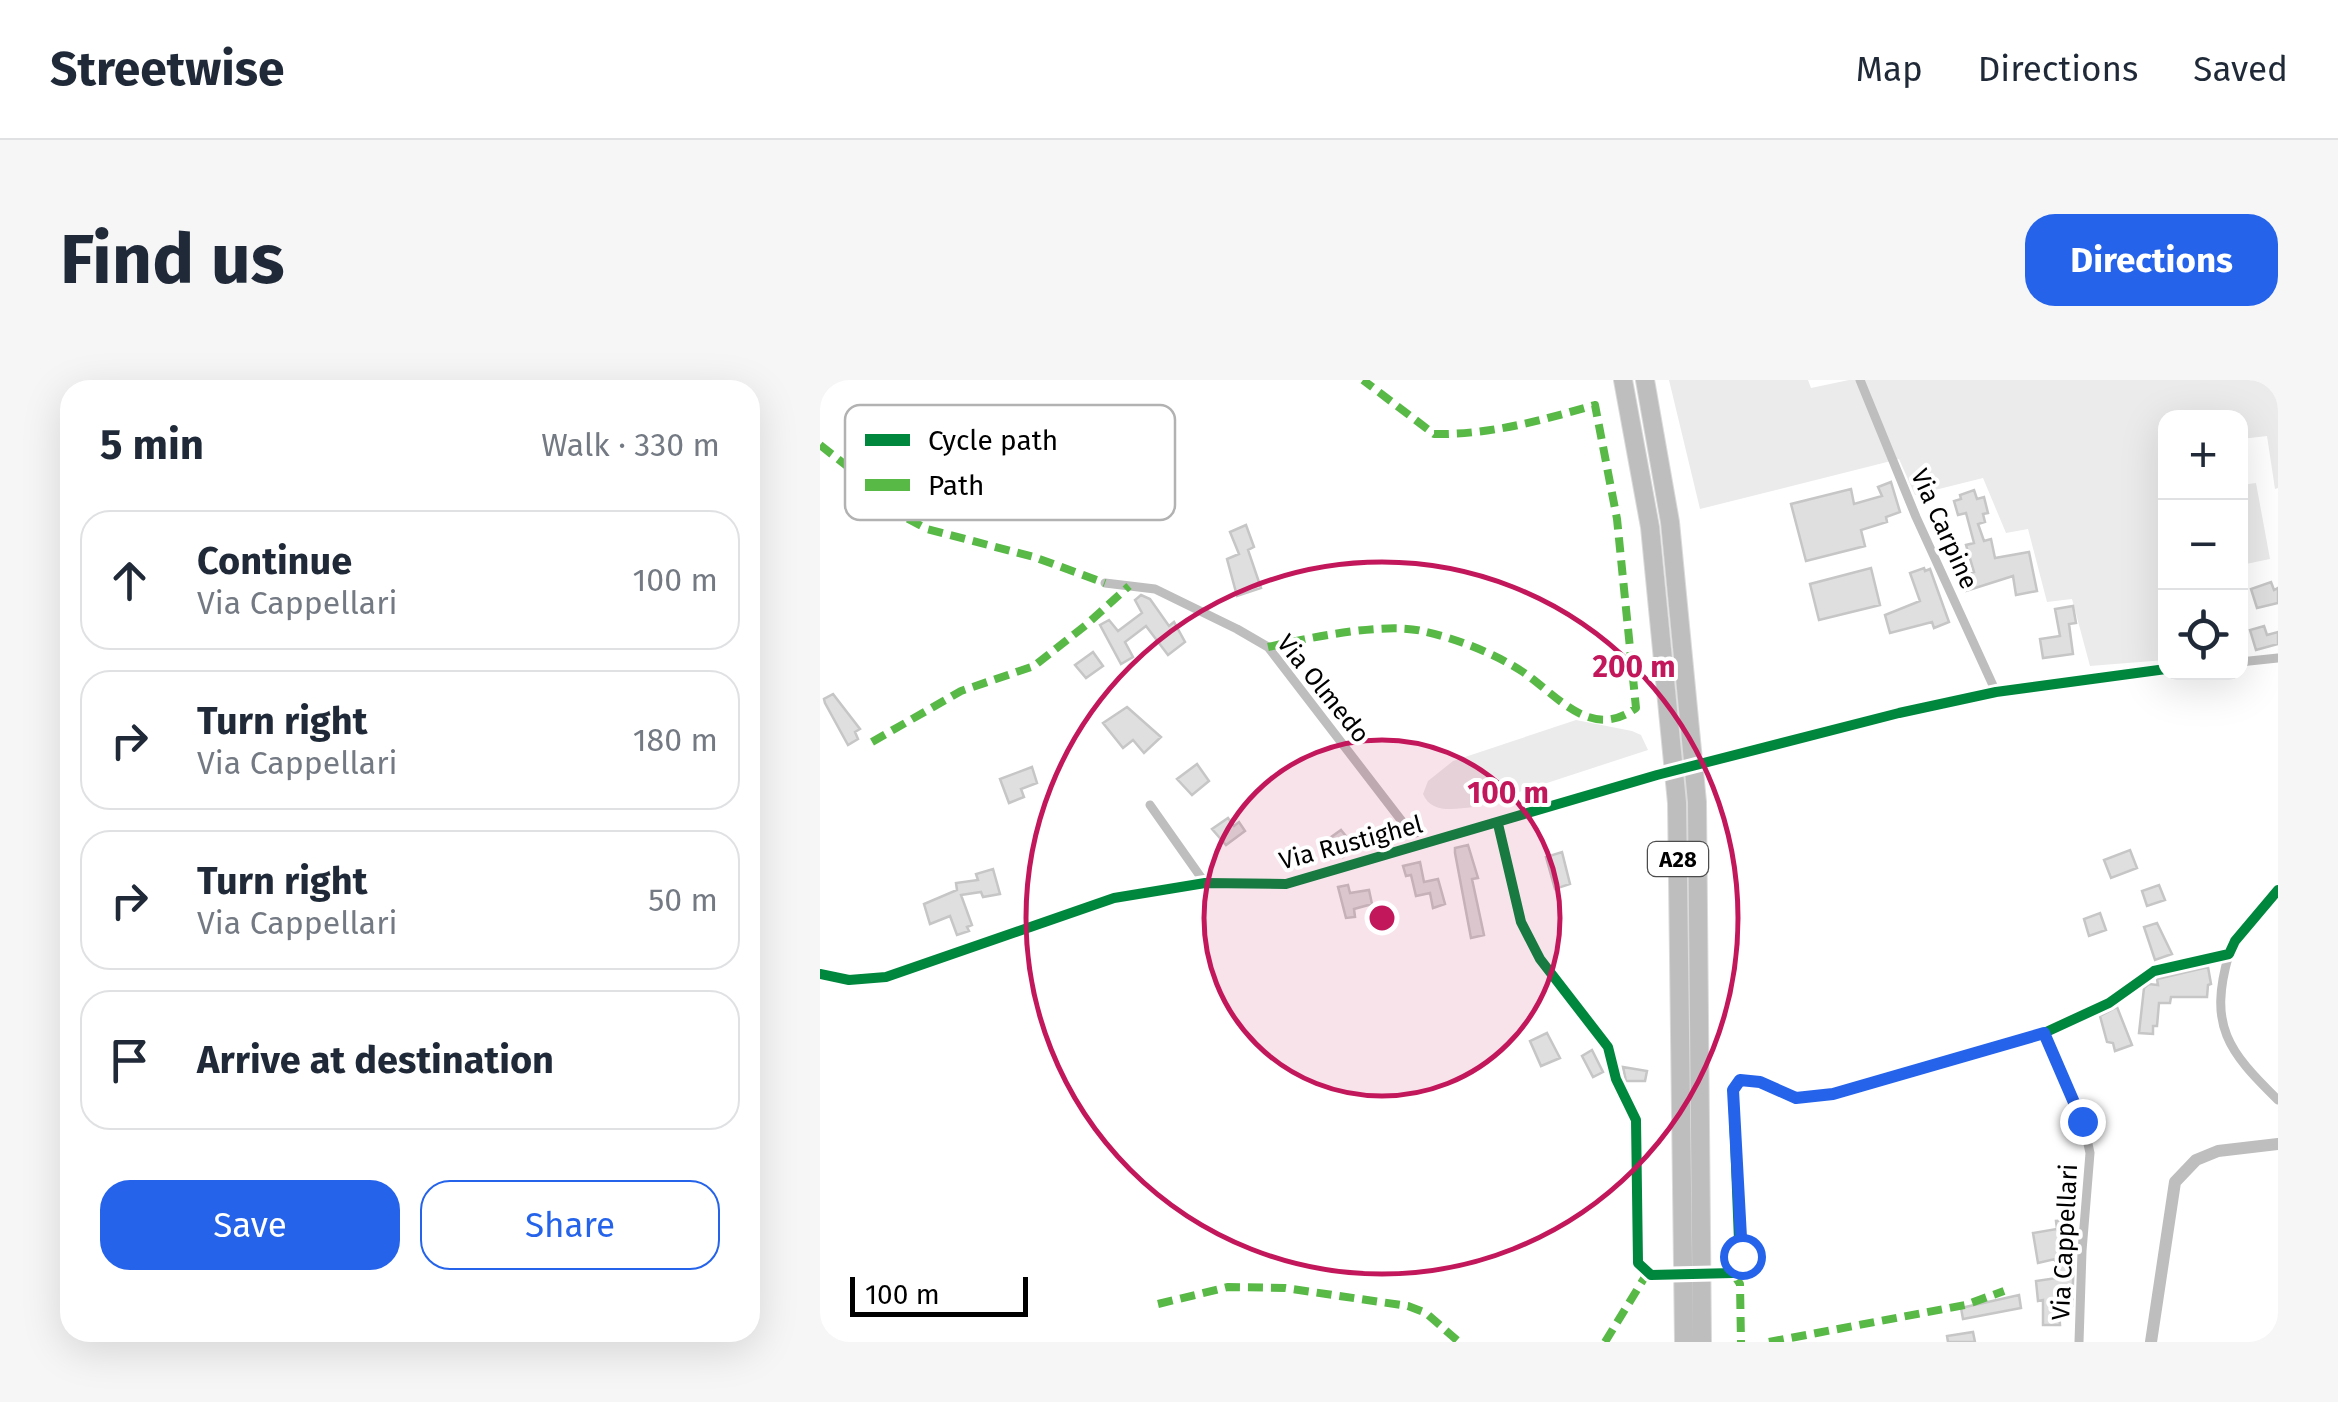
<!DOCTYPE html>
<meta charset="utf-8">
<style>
:root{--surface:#fff;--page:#f6f6f7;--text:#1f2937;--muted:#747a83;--line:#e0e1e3;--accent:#2563eb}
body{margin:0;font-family:"Fira Sans",sans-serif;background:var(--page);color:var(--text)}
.controls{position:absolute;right:30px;top:30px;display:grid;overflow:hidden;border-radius:20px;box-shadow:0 10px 40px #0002}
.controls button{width:90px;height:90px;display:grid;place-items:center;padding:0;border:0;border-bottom:2px solid var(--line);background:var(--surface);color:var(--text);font:50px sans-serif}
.scale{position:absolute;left:30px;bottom:25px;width:178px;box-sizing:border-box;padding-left:10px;border:5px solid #000;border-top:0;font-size:28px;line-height:35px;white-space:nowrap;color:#000;-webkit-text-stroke:8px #fff;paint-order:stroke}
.stop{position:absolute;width:30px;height:30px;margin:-22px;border:8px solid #2563eb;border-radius:50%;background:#fff}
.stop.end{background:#2563eb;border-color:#fff;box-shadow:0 2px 10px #0008}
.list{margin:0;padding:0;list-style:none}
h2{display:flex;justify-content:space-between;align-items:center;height:130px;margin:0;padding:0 40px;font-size:42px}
h2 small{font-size:32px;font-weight:400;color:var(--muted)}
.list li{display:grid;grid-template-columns:65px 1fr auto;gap:30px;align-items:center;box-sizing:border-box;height:140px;margin:0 20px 20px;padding:0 20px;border:2px solid var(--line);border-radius:30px}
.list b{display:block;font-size:38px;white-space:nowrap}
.list p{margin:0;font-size:32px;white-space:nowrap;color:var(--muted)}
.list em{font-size:32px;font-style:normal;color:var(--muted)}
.actions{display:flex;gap:20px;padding:30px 40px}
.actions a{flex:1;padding:22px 0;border:2px solid var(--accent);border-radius:30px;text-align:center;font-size:35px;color:var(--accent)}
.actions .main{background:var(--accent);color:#fff}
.icon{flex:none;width:55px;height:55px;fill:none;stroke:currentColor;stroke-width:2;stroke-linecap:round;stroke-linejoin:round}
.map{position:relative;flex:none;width:1458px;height:962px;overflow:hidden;border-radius:30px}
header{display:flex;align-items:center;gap:60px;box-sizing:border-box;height:140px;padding:0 50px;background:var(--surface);border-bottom:2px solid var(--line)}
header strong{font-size:48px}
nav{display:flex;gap:55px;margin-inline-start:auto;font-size:35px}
.intro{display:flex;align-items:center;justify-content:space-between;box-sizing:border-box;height:240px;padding:0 60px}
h1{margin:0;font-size:70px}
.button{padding:25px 45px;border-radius:30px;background:var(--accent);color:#fff;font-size:35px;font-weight:700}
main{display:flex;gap:60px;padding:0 60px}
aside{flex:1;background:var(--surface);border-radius:30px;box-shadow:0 10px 40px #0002}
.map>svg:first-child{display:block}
</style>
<header>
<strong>Streetwise</strong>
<nav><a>Map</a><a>Directions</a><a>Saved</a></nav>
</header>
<div class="intro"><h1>Find us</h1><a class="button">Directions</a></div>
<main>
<aside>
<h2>5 min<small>Walk · 330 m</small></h2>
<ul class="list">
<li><svg class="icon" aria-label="ahead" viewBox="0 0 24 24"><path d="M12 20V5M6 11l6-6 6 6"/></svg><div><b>Continue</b><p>Via Cappellari</p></div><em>100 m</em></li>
<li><svg class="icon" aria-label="right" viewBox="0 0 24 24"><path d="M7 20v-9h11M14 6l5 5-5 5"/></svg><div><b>Turn right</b><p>Via Cappellari</p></div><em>180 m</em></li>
<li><svg class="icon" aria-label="right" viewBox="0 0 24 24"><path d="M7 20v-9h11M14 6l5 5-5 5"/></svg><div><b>Turn right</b><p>Via Cappellari</p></div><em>50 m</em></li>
<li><svg class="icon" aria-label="arrive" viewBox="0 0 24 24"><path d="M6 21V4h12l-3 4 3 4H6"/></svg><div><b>Arrive at destination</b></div></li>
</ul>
<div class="actions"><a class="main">Save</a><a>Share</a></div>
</aside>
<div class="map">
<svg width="1458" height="962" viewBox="0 0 1458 962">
<rect width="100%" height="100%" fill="#fff"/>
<path fill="#ebebeb" d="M849,0H988L991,8L1029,0H1458V108L1455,109L1447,56L1421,59L1420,38H1346L1345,280L1270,286L1252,219L1227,222L1208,149L1186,153L1163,98L1095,115L1079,79L880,129Z
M1436,103L1450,179L1421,185V105Z
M756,340L812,351L821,355L828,370L653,427C635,429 611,434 603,414L608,401L633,381Z"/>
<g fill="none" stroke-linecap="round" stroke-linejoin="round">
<path stroke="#bebebe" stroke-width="12" d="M1331,962L1355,802L1376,780L1398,771L1458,764"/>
</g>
<path fill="#dfdfdf" stroke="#c6c6c6" stroke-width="2.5" d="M1071,102L1080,132L1066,137L1067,142L1041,150L1045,166L986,181L971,124L1031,109L1034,124L1062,116L1058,107Z
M1154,110L1157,119L1164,117L1168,133L1163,134L1165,142L1158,144L1164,161L1171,159L1175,178L1209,172L1217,211L1196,215L1193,196L1146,211L1141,196L1154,192L1146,165L1154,163L1146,133L1138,135L1134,121L1141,119L1140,115Z
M426,145L434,167L428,170L441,208L417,216L407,179L419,174L410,152Z
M1051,188L1060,225L999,240L990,204Z
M1104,188L1105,191L1110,189L1129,242L1114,248L1112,242L1070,253L1065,235L1100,221L1090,193Z
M1451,202L1454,210L1458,208V223L1437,228L1431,209Z
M321,215L330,219L349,246L354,242L365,262L348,275L326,246L305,262L313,277L301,284L280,245L289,240L298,251L322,233L315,220Z
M1253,226L1256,243L1249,244L1253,274L1223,278L1220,259L1240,256L1235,229Z
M1444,246L1447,255L1458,252V264L1436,270L1430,250Z
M273,272L283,286L266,298L255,285Z
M13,314L40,349L35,352L38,359L28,365L5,323L4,319Z
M307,327L341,357L324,373L313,360L303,368L283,343Z
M377,384L389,401L372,415L357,399Z
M212,387L217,403L201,409L204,417L189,423L180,399Z
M408,438L414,446L419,442L425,451L406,465L392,449Z
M521,450L535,467L523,477L507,460Z
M648,465L658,498L652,499L664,555L651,558L635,473V468Z
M1310,470L1317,488L1291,498L1284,480Z
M742,472L750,504L735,509L726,477Z
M600,482L604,502L618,499L625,524L613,528L610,513L596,516L591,495L586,496L583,486Z
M173,489L180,514L163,517L161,512L141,515L152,545L147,547L149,551L137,555L130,536L110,544L104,524L137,510L136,503L158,500L156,494Z
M528,505L530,513L549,510L552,524L534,529L535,537L526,538L518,507Z
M1339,505L1345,520L1327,526L1322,511Z
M1280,533L1286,550L1269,556L1264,539Z
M1337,543L1352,574L1335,580L1324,547Z
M1388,587L1391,604L1388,605L1387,617H1351L1350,623H1339L1337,646H1333V654L1319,653L1324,608L1329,604L1338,605L1337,599Z
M1297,627L1312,665L1295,671L1293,663L1287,662L1280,636Z
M727,653L740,678L721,686L710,661Z
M772,670L783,692L773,697L762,676Z
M803,687L827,691L825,701H806Z
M1248,840L1254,878L1252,926L1239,928L1240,945H1223V920L1218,921L1216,901L1237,898L1235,879L1218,883L1213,853L1237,849L1236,841Z
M1199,915L1201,928L1143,939L1141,928Z
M1153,952L1155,962H1128L1127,956Z"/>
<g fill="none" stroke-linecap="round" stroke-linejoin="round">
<defs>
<path id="highway" d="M803,0L830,147L857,423L864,962
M825,0L850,142L877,422L882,962"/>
</defs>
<use href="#highway" stroke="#dbdbdb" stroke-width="20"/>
<path stroke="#bebebe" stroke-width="9" d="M1040,0L1096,137L1176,312
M285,203L335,209L417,249L448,267L601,466
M1420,282L1458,278
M886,382L1176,312L1346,289
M330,425L385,503
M678,444L701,542L720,579L788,667L796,699L816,740L818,883L831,895H846
M1409,574C1388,646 1408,671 1458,720
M0,594L29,600L66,597L294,518L385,503L466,504L837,395
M1224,653L1263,741L1270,773L1262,871L1259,962
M892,895L913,893L920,886L922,876L913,710L921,700L939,702L976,718L1013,714L1224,653L1289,623L1334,591L1409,574L1415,561L1458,510"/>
<use href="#highway" stroke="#bebebe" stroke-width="18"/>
<path stroke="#58b947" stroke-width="8" stroke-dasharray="15 8" stroke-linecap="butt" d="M0,65L37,94L79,134L107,149L214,177L285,203
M448,267C487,258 564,242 602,251C635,258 674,273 703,292C738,316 771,361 816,328L797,139L775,25C723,40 670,55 614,54L543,0
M52,362L141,311L214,286L266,245L309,206
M913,893L920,904L921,962
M338,924L408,907L465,908L588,926L606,933L639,962
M785,962L828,892
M949,962L1145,925L1184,911"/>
<defs>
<path id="cycleway" d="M678,444L701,542L720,579L788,667L796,699L816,740L818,883L831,895L913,893L920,886L913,710L921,700L939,702L976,718L1013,714L1224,653L1289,623L1334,591L1409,574L1415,561L1458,510
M0,594L29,600L66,597L294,518L385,503L466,504L837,395L1079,333L1176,312L1346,289"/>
</defs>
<use href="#cycleway" stroke="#fff" stroke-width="16"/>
<use href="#cycleway" stroke="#00873e" stroke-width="10"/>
</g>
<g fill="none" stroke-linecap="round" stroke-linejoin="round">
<path stroke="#2563eb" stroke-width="12" d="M922,876L913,710L920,700L940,702L976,718L1013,714L1224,653L1262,741"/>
</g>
<circle cx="562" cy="538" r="178" fill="#c2185b" fill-opacity=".12"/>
<g fill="none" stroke="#c2185b" stroke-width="5">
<circle cx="562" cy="538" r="178"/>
<circle cx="562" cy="538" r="356"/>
</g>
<g text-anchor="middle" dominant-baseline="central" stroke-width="8" stroke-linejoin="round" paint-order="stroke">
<rect fill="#fff" stroke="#4c4c4c" stroke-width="2.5" x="828" y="462" width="60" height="34" rx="8"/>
<g font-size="22" font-weight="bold" fill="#000">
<text x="858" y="479">A28</text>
</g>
<g font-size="25" fill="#000" stroke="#fff">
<text transform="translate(1124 149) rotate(66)">Via Carpine</text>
<text transform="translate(503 309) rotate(51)">Via Olmedo</text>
<text transform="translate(531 463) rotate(-15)">Via Rustighel</text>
<text transform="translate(1245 862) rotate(-87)">Via Cappellari</text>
</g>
</g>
<rect x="25" y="25" width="330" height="115" rx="15" fill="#fff" stroke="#b2b2b2" stroke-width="2.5"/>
<rect x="45" y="54" width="45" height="12" fill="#00873e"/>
<rect x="45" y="99" width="45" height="12" fill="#58b947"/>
<g font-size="28" fill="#000">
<text x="108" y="70">Cycle path</text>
<text x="108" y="115">Path</text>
</g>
<circle cx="562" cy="538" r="15" fill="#c2185b" stroke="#fff" stroke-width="5"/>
<g font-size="30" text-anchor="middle" font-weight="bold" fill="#c2185b" stroke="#fff" stroke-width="8" stroke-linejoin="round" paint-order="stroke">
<text x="814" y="297">200 m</text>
<text x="688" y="423">100 m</text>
</g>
</svg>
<div class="controls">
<button>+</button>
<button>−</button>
<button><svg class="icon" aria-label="locate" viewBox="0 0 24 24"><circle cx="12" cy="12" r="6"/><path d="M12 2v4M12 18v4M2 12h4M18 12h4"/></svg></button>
</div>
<div class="scale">100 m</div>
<div class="stop" style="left:922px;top:876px"></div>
<div class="stop end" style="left:1262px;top:741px"></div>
</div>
</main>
